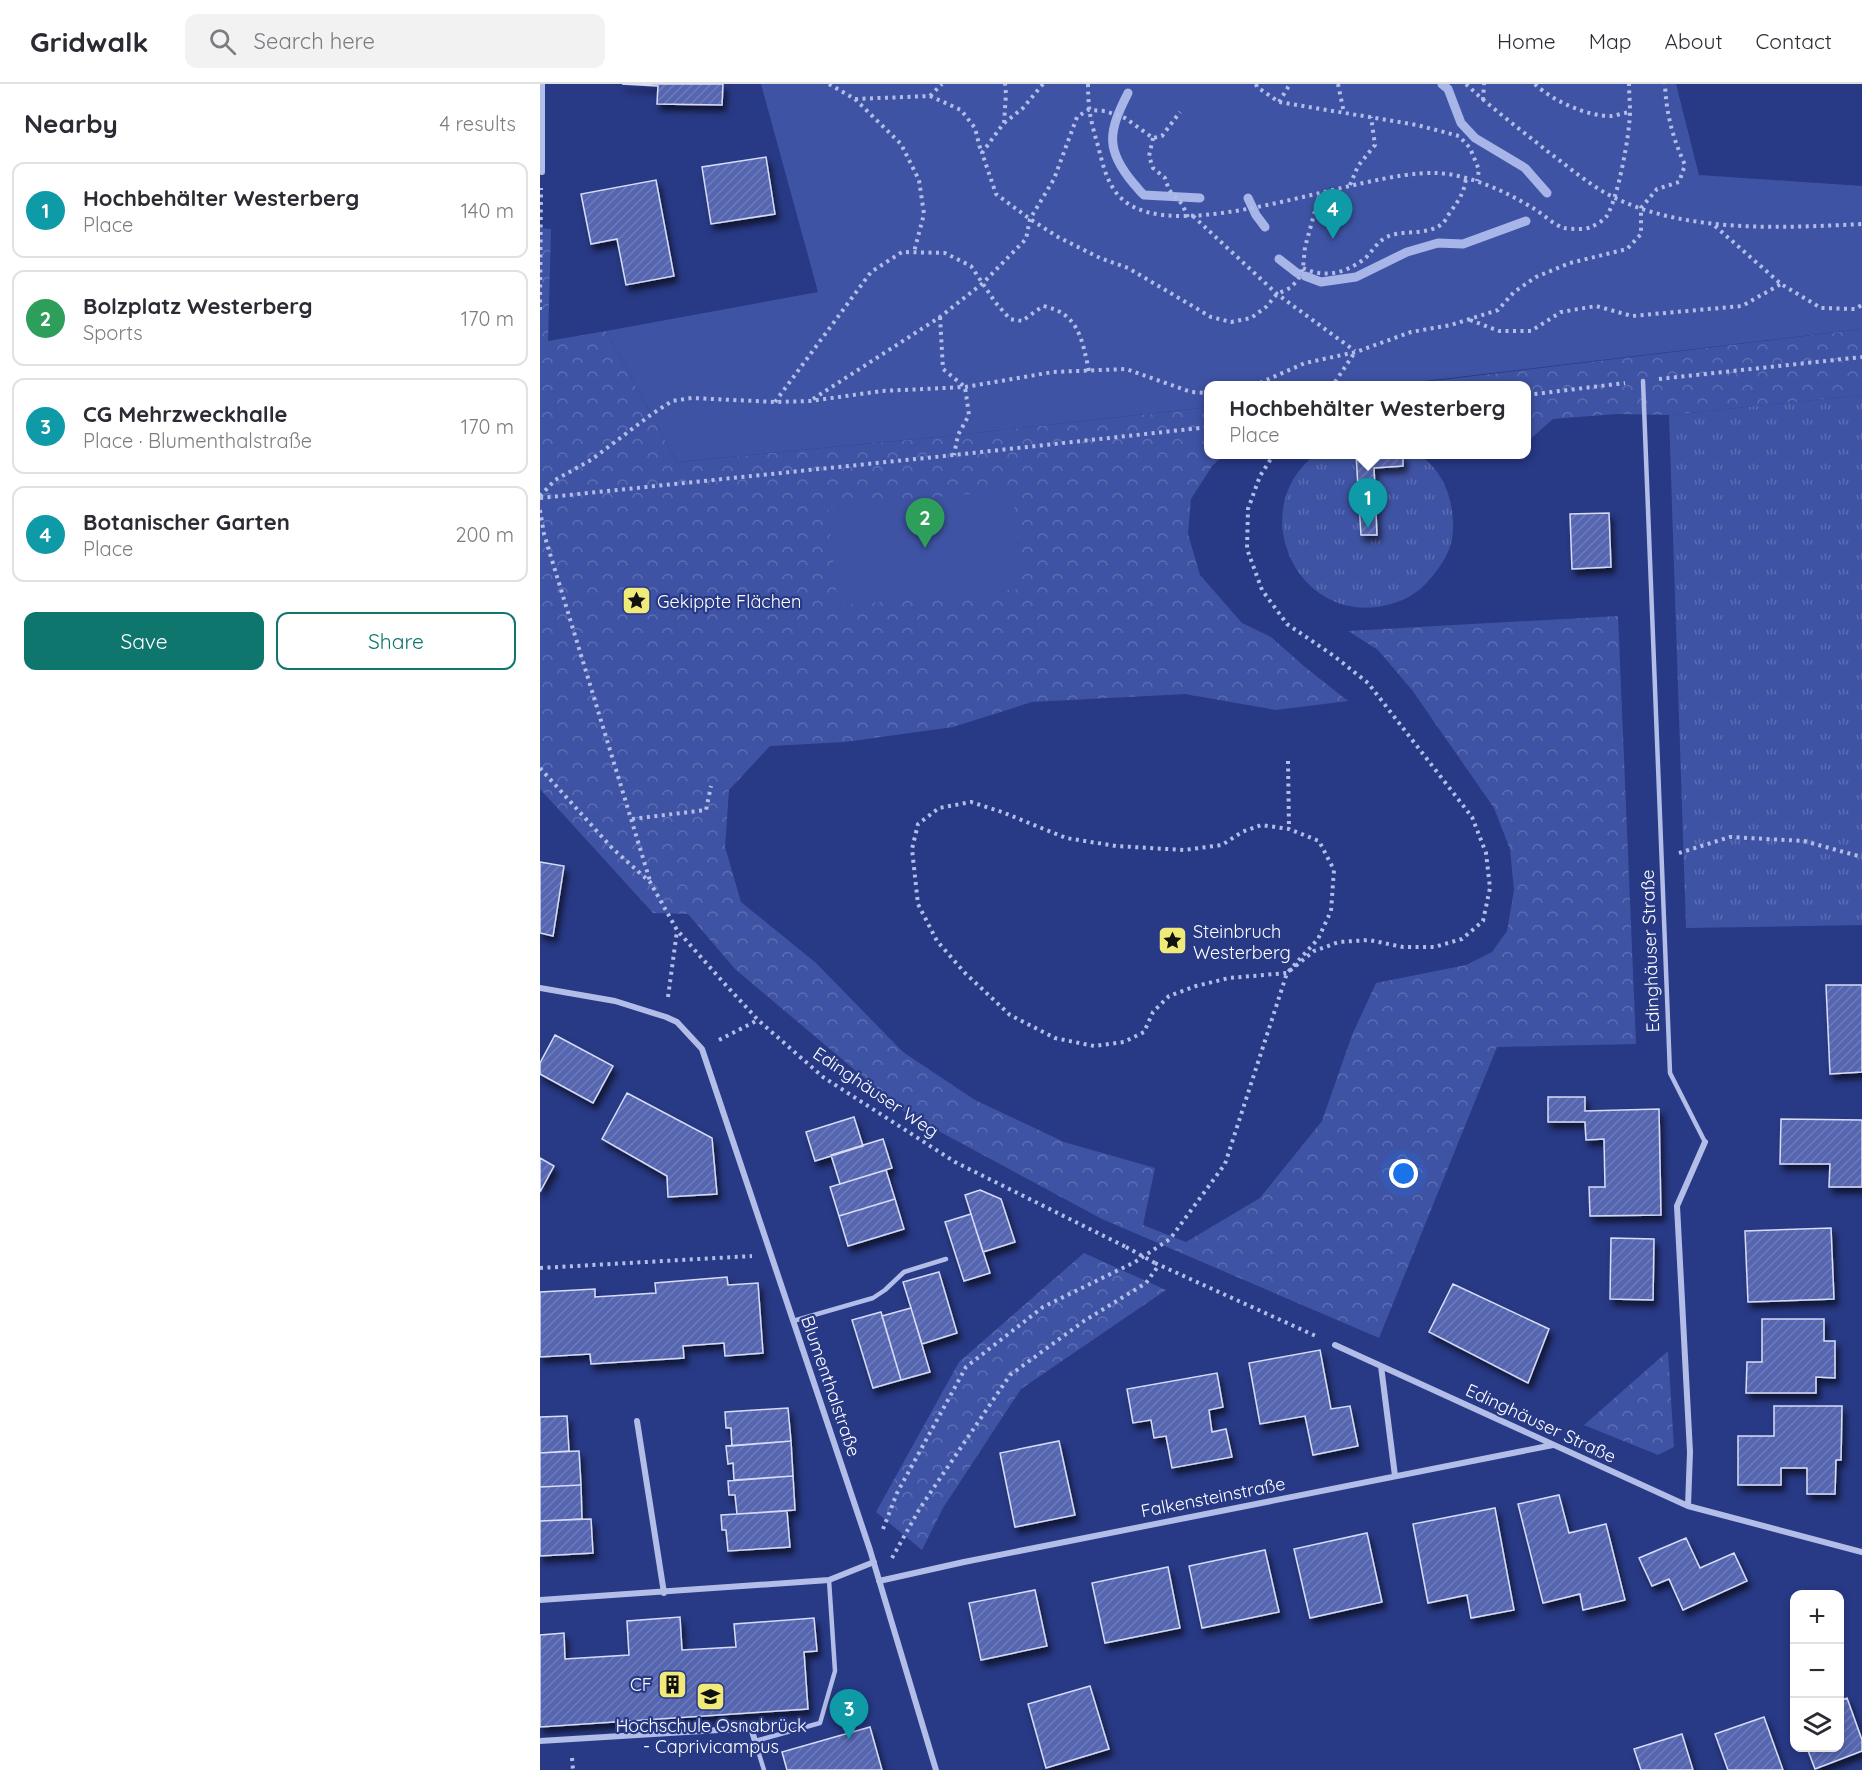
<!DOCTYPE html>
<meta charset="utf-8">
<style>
:root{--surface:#fff;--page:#f2f2f3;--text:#2b2b33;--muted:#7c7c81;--line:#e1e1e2;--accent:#0f766e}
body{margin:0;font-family:Quicksand,sans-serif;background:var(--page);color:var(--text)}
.controls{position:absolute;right:18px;bottom:18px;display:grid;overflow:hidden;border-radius:12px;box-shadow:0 3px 9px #0003}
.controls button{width:54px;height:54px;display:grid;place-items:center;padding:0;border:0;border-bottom:2px solid var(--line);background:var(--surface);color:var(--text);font:30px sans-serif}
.you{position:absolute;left:864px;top:1090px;width:21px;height:21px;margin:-15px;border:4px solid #fff;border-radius:50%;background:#1a73e8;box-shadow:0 0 0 9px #1a73e833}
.badge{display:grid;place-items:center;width:39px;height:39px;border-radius:50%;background:var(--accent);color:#fff;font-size:20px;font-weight:700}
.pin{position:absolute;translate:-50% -50px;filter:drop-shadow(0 2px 3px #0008)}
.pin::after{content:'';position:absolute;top:32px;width:21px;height:18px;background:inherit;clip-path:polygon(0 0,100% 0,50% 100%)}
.popup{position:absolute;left:664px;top:297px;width:327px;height:78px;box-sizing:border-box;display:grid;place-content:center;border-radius:12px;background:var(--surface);filter:drop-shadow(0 2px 4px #0005);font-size:20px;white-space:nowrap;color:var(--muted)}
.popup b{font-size:22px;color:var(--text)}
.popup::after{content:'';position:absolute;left:50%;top:100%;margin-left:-12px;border:12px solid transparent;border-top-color:var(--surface)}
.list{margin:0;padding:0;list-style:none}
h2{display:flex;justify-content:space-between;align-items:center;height:78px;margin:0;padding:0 24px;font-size:26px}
h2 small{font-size:20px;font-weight:400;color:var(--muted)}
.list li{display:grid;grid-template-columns:39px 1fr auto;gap:18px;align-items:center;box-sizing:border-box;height:96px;margin:0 12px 12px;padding:0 12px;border:2px solid var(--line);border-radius:12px}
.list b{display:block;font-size:22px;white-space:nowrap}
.list p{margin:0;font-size:20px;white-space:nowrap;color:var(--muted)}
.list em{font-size:20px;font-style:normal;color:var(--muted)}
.actions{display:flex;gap:12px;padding:18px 24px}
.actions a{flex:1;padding:14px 0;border:2px solid var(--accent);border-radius:12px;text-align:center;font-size:21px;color:var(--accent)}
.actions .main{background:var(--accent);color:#fff}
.icon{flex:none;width:33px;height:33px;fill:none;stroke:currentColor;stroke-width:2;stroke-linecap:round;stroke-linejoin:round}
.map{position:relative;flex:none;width:1322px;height:1686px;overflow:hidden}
header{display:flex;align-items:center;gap:36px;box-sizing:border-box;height:84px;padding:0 30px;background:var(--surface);border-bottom:2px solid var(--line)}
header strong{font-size:28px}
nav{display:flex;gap:33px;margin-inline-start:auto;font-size:21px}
.search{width:420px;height:54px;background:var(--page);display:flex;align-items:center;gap:15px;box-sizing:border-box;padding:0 21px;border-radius:12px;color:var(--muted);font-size:22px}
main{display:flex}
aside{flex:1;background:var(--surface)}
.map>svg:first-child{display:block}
</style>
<header>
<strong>Gridwalk</strong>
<div class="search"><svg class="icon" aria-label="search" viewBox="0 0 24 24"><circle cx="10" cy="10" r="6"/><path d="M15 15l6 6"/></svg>Search here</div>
<nav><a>Home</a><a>Map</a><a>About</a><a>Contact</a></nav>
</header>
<main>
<aside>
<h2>Nearby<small>4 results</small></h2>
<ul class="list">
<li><span class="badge" style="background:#0f9aa8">1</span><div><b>Hochbehälter Westerberg</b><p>Place</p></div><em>140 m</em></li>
<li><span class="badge" style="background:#2e9e5b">2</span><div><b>Bolzplatz Westerberg</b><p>Sports</p></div><em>170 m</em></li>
<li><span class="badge" style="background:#0f9aa8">3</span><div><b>CG Mehrzweckhalle</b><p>Place · Blumenthalstraße</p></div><em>170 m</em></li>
<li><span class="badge" style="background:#0f9aa8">4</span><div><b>Botanischer Garten</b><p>Place</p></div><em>200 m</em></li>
</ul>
<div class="actions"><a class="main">Save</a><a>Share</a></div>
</aside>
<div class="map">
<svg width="1322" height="1686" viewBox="0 0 1322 1686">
<defs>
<pattern id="grass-tufts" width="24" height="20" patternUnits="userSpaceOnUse" patternTransform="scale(1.5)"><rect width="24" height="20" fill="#3f53a4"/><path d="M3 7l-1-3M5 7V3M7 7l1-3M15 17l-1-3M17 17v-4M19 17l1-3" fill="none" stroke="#5c6db2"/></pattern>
<pattern id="forest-crowns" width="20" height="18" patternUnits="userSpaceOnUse" patternTransform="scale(1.5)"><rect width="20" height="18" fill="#3f53a4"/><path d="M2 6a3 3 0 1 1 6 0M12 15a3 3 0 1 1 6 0" fill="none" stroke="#5c6db2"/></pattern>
<pattern id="building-hatch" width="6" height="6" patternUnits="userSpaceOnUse" patternTransform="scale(1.5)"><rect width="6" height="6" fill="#5465af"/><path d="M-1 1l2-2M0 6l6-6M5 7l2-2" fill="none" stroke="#6e7cbb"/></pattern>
<filter id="shadow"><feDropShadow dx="3.5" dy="6" stdDeviation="3" flood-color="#0009"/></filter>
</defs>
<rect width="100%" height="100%" fill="#283985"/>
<path fill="url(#grass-tufts)" d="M1322,311V841L1146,844L1129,331Z
M775,371H880C905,389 914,417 913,447C912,466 902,481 890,495C878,510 862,518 843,522C756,539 705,425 775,371Z"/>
<path fill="url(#forest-crowns)" d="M0,144L11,145L8,257L66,247L137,378L418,351L669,323V370L684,371L672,382L651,415L648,450L660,491L702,539L731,553L765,583L808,617L736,626L645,610L492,618L413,643L305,658L230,662L189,706L185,763L201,818L276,879L363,968L435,1016L524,1058L615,1084L603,1141L646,1158L720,1114L782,1037L812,951L836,899L926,881L952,868L967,847L974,806L970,765L954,724L872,606L838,566L808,547L1078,532L1096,960L957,963L839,1254L562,1135L367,1030L195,885L148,830L113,829L0,705Z
M1322,245V311L1129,331L1076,330L1013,335L987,358V302H851Z
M544,1169L626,1206L481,1305L403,1424L382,1466L336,1428L419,1278Z
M1128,1267L1134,1363L1118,1371L1044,1341Z"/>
<path fill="#3f53a4" d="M221,0H1136L1159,91L1322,102V245L851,301L669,302V323L418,351L137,378L66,247L278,208Z
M473,406L482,505L298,522L288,423Z"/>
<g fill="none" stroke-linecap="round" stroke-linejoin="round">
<path stroke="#a7b5e8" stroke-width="9" d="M902,0L908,5L921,39L935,54L985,84L1007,109
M588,9C568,48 565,66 594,100C598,104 599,107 604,111L660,114
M708,114L716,131L725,143
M739,175L757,189
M765,192L781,198L816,193L867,168L898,159L923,160L986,137"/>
</g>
<path fill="url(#building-hatch)" stroke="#d6dcf6" stroke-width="1.5" filter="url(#shadow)" d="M82,0H183L182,21L117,20L118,2Z
M226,73L235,130L171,140L162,83Z
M116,96L134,192L86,201L77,155L51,160L41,110Z
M816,370H863V382L834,384L837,451H821Z
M1069,429L1071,483L1032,485L1030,430Z
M0,778L24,782L13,852L0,849Z
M1286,901H1322V988L1290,990Z
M15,951L73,982L53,1019L0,990V979Z
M87,1009L172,1054L177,1110L128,1113L127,1092L62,1055Z
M1008,1013H1045V1027L1119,1025L1121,1131L1050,1132L1049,1103H1065L1064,1055L1046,1056L1045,1038H1008Z
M314,1033L323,1062L275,1077L266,1048Z
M1241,1035L1322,1036V1103H1289L1290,1080H1240Z
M343,1055L352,1084L300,1100L291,1071Z
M0,1074L14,1082L0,1108Z
M346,1086L355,1115L299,1132L290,1103Z
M440,1106L461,1115L475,1158L443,1168L425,1111Z
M355,1115L364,1145L308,1162L299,1132Z
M431,1130L450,1189L424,1197L405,1138Z
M1291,1144L1294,1215L1208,1218L1205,1147Z
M1071,1154L1114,1155L1113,1216L1070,1215Z
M399,1188L417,1249L382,1260L363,1198Z
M187,1193L188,1201L218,1199L223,1269L185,1272L184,1259L143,1262L144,1274L51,1280L50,1270L0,1273V1208L55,1205V1213L116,1209L115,1199Z
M913,1200L1009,1245L988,1299L889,1248Z
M371,1224L390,1288L361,1296L342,1232Z
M341,1228L361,1296L333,1304L312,1236Z
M1222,1235H1284V1257H1295V1294L1276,1293V1309H1206L1207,1278H1222Z
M780,1266L791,1325L810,1322L818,1362L773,1371L765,1332L720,1340L709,1279Z
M677,1289L683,1323L669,1326L672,1348L686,1345L692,1373L632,1384L626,1352L614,1354L611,1336L593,1339L587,1305Z
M1234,1322H1302L1301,1376H1296L1295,1410H1267V1384H1241V1401H1198V1352H1234Z
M248,1324L251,1357L192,1362L191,1344H186L185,1328Z
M27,1332L29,1367L0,1369V1333Z
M251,1357L253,1392L194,1396L193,1379L188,1380L186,1362Z
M519,1357L535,1431L475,1443L460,1369Z
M39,1367L41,1401L0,1403V1369Z
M253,1392L255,1426L197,1430L195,1411H189L188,1397Z
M41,1401L42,1435L0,1437V1403Z
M1019,1411L1029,1449L1066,1440L1085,1516L1043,1526L1040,1510L1003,1519L978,1420Z
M955,1424L974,1526L931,1534L927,1511L888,1519L873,1440Z
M247,1427L250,1463L188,1467L186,1446H182L181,1431Z
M51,1435L53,1469L0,1472V1437Z
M827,1449L842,1518L770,1534L754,1465Z
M1146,1454L1160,1484L1194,1469L1207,1497L1143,1526L1129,1495L1112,1502L1099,1474Z
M725,1466L739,1528L662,1544L649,1482Z
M628,1483L640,1544L565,1559L552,1499Z
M495,1506L507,1562L441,1576L429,1519Z
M140,1533L142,1566L196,1563L194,1540L274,1534L277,1567L264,1568L268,1625L0,1643V1551L24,1549L25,1575L89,1571L87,1537Z
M550,1602L569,1665L506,1684L488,1620Z
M1307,1614L1322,1656V1667L1275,1685L1267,1664H1300V1617Z
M1224,1633L1243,1686H1188L1175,1650Z
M330,1643L342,1686H247L242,1668Z
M1142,1650L1153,1686H1101L1094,1665Z"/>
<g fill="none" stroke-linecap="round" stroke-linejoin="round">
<path stroke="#b2bde8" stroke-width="4" stroke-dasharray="3 4.5" stroke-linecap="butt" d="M289,0L315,15L361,60L379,96L384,130L374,168
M503,0L483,24L463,40L442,69L456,110L490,135L518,153L560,174L588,184L671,233L691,238L711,234L726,223L737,210L750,204L758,196L763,184L765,163L780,109
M548,0C548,26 551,38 558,62C563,81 567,101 582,115C638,166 821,86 896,89C928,90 967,108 993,124C1003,130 1014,141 1024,144C1031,145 1045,146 1051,143C1055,141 1063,137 1066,133C1078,116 1090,49 1090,27C1090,18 1089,9 1089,0
M716,0L717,3L739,18L877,41L919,52L930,64L939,86L937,97
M798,0L804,29
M926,0C951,24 980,45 1007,67C1029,83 1050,102 1075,114C1148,149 1242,144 1322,140
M995,0C1011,16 1048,33 1072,32C1078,31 1084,29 1090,28
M390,12L402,0
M315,15L390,12L421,26L435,44L441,68
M943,16L944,0
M739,18L750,0
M464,39L466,10L465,0
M613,54L609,72L613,84L625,94L629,106L642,120L648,133
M810,101L818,82L835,61L831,33
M653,132L737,210L815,267
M1175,142L1241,200L1281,224L1315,225L1322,221
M763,184C784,194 803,190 823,176C830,171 835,161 842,156C859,143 886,154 903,139C906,136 908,131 911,127C919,116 924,109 926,94
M0,226L1,104
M400,233L403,285L425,303L429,331L418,351L414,371
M930,236L959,247H991L1021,228L1056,222L1092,232L1202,222L1241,200
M1119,295L1322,273
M795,298L815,268
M713,302L765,279L816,268L871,248L911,241L958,226L974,208L996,193L1030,179L1087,165L1101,150V124L1117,105L1139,98L1145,81C1133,55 1126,29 1125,0
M987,311L1085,299
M273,315L400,233L443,199L486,155L490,135L514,95L537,33L548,26L565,27L585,34L613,54L622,52L640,28
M235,318L331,188L362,168L405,169L431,182L455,218L470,235L482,237L503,222C539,229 542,256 549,287
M0,412L15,396L51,376L112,330L132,317L152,314L235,318L270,317L342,307L425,303L513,288L586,285L651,308L669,309
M0,414L414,371L669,343
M0,426L4,450L110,797
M748,677L749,745
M0,684L73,765L110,798L137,846L183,898L218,936L283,993L415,1078L586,1163
M92,735L166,726L171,702
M1139,769L1190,753L1264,757L1322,773
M128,913L137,847
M179,956L218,936
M615,1179L778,1253
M0,1184L212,1172
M343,1445L357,1409L426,1283L503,1223L595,1178L630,1155L685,1080L747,889L778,855L791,827L794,786L779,757L749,745L721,741L702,748L682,761L644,766L576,762L526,754L462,728L431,718L399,724L378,740L372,765L378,820L397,857L425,889L470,931L515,954L554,962L584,958L604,948L613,928L629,912L656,902L689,894L747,889L774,867L799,858L829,856L863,863H894L922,855L943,837L950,804L946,769L932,733L828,599L794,572L747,540L722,506L707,465L708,425L720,392L734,370
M352,1474L380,1424L470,1291L544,1237L606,1199L619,1181
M32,1674L33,1686"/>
<path stroke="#b2bde8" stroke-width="4.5" d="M1103,297L1130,989L1165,1058
M253,1237L333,1214L345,1206L364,1188L406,1175
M224,1686L215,1657L280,1639L295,1587L289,1496"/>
<path stroke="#b2bde8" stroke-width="6" d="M2,88V0
M0,904L75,917L126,933L137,938L162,965L330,1466L396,1686
M795,1261L1148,1422L1322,1468
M841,1282L855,1392
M97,1337L124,1509
M1148,1422L1150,1368L1137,1122L1165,1058
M339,1497L424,1478L1013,1361
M0,1516L289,1496L334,1478
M0,1657L211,1644L215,1657"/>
<path stroke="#b2bde8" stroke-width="4" stroke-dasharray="3 4.5" stroke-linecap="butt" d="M586,1163L615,1179"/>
</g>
<defs>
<symbol id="sight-square" viewBox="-11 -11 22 22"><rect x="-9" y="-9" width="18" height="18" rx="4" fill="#f0eb78" stroke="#283985"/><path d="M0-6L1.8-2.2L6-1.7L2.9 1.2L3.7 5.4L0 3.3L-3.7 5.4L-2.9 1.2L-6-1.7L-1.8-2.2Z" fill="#111"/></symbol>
<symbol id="building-square" viewBox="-11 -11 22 22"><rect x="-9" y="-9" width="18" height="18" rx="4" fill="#f0eb78" stroke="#283985"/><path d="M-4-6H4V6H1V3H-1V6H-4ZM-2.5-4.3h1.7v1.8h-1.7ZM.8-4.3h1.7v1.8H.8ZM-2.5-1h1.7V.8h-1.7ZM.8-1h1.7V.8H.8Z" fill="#111"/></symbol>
<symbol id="university-square" viewBox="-11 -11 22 22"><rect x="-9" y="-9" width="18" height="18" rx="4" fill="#f0eb78" stroke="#283985"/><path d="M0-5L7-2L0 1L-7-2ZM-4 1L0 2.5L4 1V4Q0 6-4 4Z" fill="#111"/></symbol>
</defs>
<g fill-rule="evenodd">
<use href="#sight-square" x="80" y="500" width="33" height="33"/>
<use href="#sight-square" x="616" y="840" width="33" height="33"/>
<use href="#building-square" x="116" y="1584" width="33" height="33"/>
<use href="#university-square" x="154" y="1596" width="33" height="33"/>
</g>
<g text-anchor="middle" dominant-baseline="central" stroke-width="4.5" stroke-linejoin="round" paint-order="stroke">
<g font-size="18" fill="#fff" stroke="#283985" text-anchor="start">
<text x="117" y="517">Gekippte Flächen</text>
<text x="653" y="847">Steinbruch<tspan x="653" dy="21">Westerberg</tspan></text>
<text x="112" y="1600" text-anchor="end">CF</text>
<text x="171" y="1641" text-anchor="middle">Hochschule Osnabrück<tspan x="171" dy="21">- Caprivicampus</tspan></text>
</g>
<g font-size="18" fill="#fff" stroke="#283985">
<text transform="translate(1110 867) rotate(-92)">Edinghäuser Straße</text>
<text transform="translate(336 1008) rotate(34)">Edinghäuser Weg</text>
<text transform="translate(291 1302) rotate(71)">Blumenthalstraße</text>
<text transform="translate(1001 1339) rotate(25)">Edinghäuser Straße</text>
<text transform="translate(673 1413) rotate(-11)">Falkensteinstraße</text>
</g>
</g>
</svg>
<div class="controls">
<button>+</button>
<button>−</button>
<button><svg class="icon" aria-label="layers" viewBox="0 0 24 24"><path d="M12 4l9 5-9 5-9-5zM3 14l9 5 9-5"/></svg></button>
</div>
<div class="you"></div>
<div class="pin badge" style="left:828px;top:444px;background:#0f9aa8">1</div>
<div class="popup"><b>Hochbehälter Westerberg</b>Place</div>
<div class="pin badge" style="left:385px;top:464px;background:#2e9e5b">2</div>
<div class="pin badge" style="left:309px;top:1655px;background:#0f9aa8">3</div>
<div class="pin badge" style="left:793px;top:155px;background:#0f9aa8">4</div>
</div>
</main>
